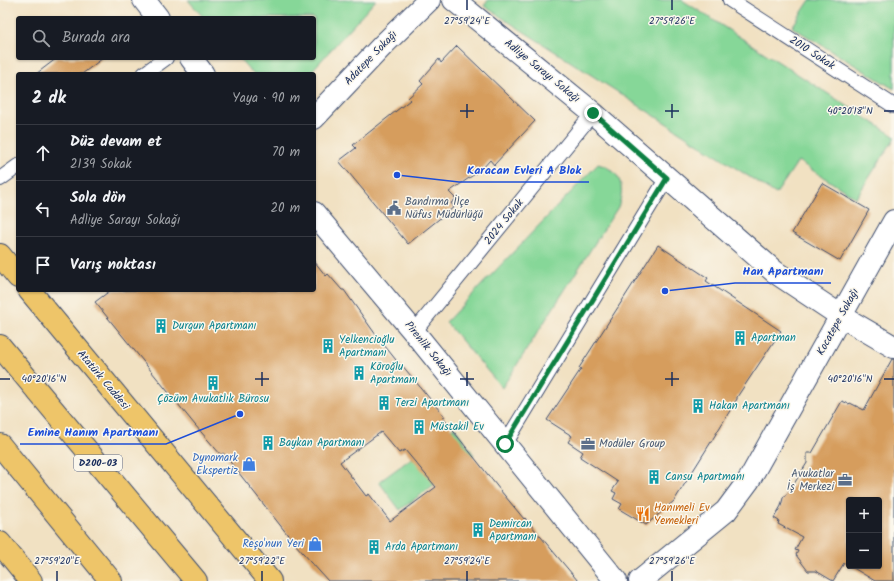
<!DOCTYPE html>
<html lang="tr">
<meta charset="utf-8">
<style>
:root{--surface:#171b24;--page:#20242c;--text:#f1f3f6;--muted:#9ea1a6;--line:#363941}
body{margin:0;font-family:Kalam,sans-serif;background:var(--page);color:var(--text)}
.controls{position:absolute;right:12px;bottom:12px;display:grid;overflow:hidden;border-radius:4px;box-shadow:0 1px 3px #0004}
.controls button{width:36px;height:36px;display:grid;place-items:center;padding:0;border:0;border-bottom:1px solid var(--line);background:var(--surface);color:var(--text);font:20px sans-serif}
.stop{position:absolute;width:12px;height:12px;margin:-9px;border:3px solid #0b8043;border-radius:50%;background:#fff}
.stop.end{background:#0b8043;border-color:#fff;box-shadow:0 1px 4px #0008}
.list{margin:0;padding:0;list-style:none}
h2{display:flex;justify-content:space-between;align-items:center;height:52px;margin:0;padding:0 16px;font-size:17px}
h2 small{font-size:13px;font-weight:400;color:var(--muted)}
.list li{display:grid;grid-template-columns:26px 1fr auto;gap:12px;align-items:center;box-sizing:border-box;height:56px;padding:0 16px;border-top:1px solid var(--line)}
.list b{display:block;font-size:15px;white-space:nowrap}
.list p{margin:0;font-size:13px;white-space:nowrap;color:var(--muted)}
.list em{font-size:13px;font-style:normal;color:var(--muted)}
.icon{flex:none;width:22px;height:22px;fill:none;stroke:currentColor;stroke-width:2;stroke-linecap:round;stroke-linejoin:round}
.map{position:relative;flex:none;width:894px;height:581px;overflow:hidden}
.search{position:absolute;background:var(--surface);box-shadow:0 1px 3px #0004;left:16px;top:16px;width:300px;height:44px;display:flex;align-items:center;gap:10px;box-sizing:border-box;padding:0 14px;border-radius:4px;color:var(--muted);font-size:15px}
.panel{position:absolute;background:var(--surface);box-shadow:0 1px 3px #0004;left:16px;top:72px;width:300px;height:220px;border-radius:4px}
.map>svg:first-child{display:block}
</style>
<div class="map">
<svg width="894" height="581" viewBox="0 0 894 581">
<rect width="100%" height="100%" fill="#fbf7ec"/>
<filter id="ink" filterUnits="userSpaceOnUse"><feTurbulence type="fractalNoise" baseFrequency=".025" numOctaves="2"/><feDisplacementMap in="SourceGraphic" scale="8" xChannelSelector="R" yChannelSelector="G"/><feConvolveMatrix kernelMatrix="1 2 1 2 8 2 1 2 1" color-interpolation-filters="sRGB"/></filter>
<filter id="wash" filterUnits="userSpaceOnUse"><feTurbulence type="fractalNoise" baseFrequency=".012" numOctaves="4" result="noise"/><feDisplacementMap in="SourceGraphic" scale="16" xChannelSelector="R" yChannelSelector="G"/><feGaussianBlur stdDeviation="0.9" result="paint"/><feColorMatrix in="noise" values="0 0 0 0 0 0 0 0 0 0 0 0 0 0 0 0 0 1.4 0 .05"/><feComposite in="paint" operator="in"/></filter>
<g filter="url(#wash)">
<rect width="100%" height="100%" fill="#f1e1c2"/>
<path fill="#86d798" stroke="#50837b" d="M188,0H376L309,74H253L239,58H314V18H204Z
M488,0H682L894,136V139L856,198L798,161L776,194L484,6Z
M810,0H894V89L792,27Z
M598,164C620,170 626,186 618,207L502,388L446,322Z
M454,427L474,455L400,510L379,482Z"/>
<g id="blocks">
<path fill="#d69d5d" fill-rule="evenodd" d="M457,46L535,121L494,165L490,160L482,169L449,192L456,199L451,203L454,207L408,244L339,161L356,148L353,145L410,100L408,98L423,84L420,81L439,59L441,63Z
M57,58H103L82,74H36Z
M822,183L869,210L840,261L792,233Z
M658,245L708,278L706,281L781,331L737,397V399L711,442L674,501L646,525L619,509L622,504L613,499L616,493L612,491L618,482L580,457L583,452L568,442L572,436L547,420L581,369L579,368Z
M314,261L326,276L328,274L342,290H344L376,335L400,365L401,364L445,417L443,418L500,490L524,519L525,518L578,581H328L295,544L223,453L221,455L195,425L95,302L111,290H314ZM381,432L399,453L405,450L436,487L390,521L369,494L366,496L340,462Z
M892,359H894V581H875L850,566H879V500H849V565L844,563L833,581L816,571H808L796,555L798,551L795,550L802,537L778,524L779,521L774,518L781,506L783,498L792,487L807,463V453H812L842,401L849,404L850,403L864,410Z"/>
</g>
</g>
<g filter="url(#ink)">
<use href="#blocks" fill-opacity="0" stroke="#3b4a6d" stroke-width="1"/>
<g fill="none" stroke-linecap="round" stroke-linejoin="round">
<defs>
<path id="lane" d="M730,0L894,106
M144,74L166,58
M0,179L18,166
M414,332L593,113
M505,444L667,178"/>
<path id="street" d="M144,0L158,18
M454,0L593,113L775,272L841,316L894,347
M191,58L203,74
M314,118L384,44L429,0
M314,213L414,332L616,581
M640,581L726,511L749,480L894,221"/>
<path id="primary" d="M0,255L18,277
M29,290L270,581
M0,543L31,581"/>
<path id="highway" d="M0,346L196,581
M0,445L111,581"/>
</defs>
<use href="#lane" stroke="#3b4a6d" stroke-width="16"/>
<use href="#street" stroke="#3b4a6d" stroke-width="24"/>
<use href="#primary" stroke="#3b4a6d" stroke-width="24"/>
<use href="#highway" stroke="#3b4a6d" stroke-width="24"/>
<use href="#lane" stroke="#fff" stroke-width="14"/>
<use href="#street" stroke="#fff" stroke-width="22"/>
<use href="#primary" stroke="#eec569" stroke-width="22"/>
<use href="#highway" stroke="#eec569" stroke-width="22"/>
</g>
</g>
<g fill="none" stroke-linecap="round" stroke-linejoin="round" filter="url(#ink)">
<path stroke="#0b8043" stroke-width="5" d="M505,444L667,178L593,113"/>
</g>
<path fill="none" stroke="#1b2f5e" stroke-width="1.5" d="M467,0V10M672,0V10M467,104V118M672,104V118M460,111H474M665,111H679M884,111H894M262,372V386M467,372V386M672,372V386M0,379H10M255,379H269M460,379H474M665,379H679M884,379H894M57,571V581M262,571V581M467,571V581M672,571V581"/>
<defs>
<symbol id="civic-bare" viewBox="-9 -9 18 18"><path d="M-.6-6.5H3V-4.5H.6V-3L4-1V1h2V6H-6V1h2V-1L-.6-3ZM-1.2 2.5V6h2.4V2.5Z" fill="#5c6f8a" stroke="#fbf7ec" stroke-width="2.5" paint-order="stroke"/></symbol>
<symbol id="building-bare" viewBox="-9 -9 18 18"><path d="M-4-6H4V6H1V3H-1V6H-4ZM-2.5-4.3h1.7v1.8h-1.7ZM.8-4.3h1.7v1.8H.8ZM-2.5-1h1.7V.8h-1.7ZM.8-1h1.7V.8H.8Z" fill="#0f9aa8" stroke="#fbf7ec" stroke-width="2.5" paint-order="stroke"/></symbol>
<symbol id="office-bare" viewBox="-9 -9 18 18"><path d="M-6-3h4V-5.5h4V-3h4V5H-6ZM-1-4.5V-3h2v-1.5ZM-6 0V1H6V0Z" fill="#5c6f8a" stroke="#fbf7ec" stroke-width="2.5" paint-order="stroke"/></symbol>
<symbol id="shop-bare" viewBox="-9 -9 18 18"><path d="M-5-2.5h2.3a2.7 3.5 0 0 1 5.4 0H5L5.5 6h-11ZM-1.5-2.5h3a1.5 2.3 0 0 0-3 0Z" fill="#3f7fe0" stroke="#fbf7ec" stroke-width="2.5" paint-order="stroke"/></symbol>
<symbol id="restaurant-bare" viewBox="-9 -9 18 18"><path d="M-5-6h1v4h1v-4h1v4h1v-4h1v5L-1.5 .5V6h-2V.5L-5-1ZM5-6V6H3V1.5H1.5Q1.5-4 5-6Z" fill="#e8710a" stroke="#fbf7ec" stroke-width="2.5" paint-order="stroke"/></symbol>
</defs>
<g fill-rule="evenodd">
<use href="#civic-bare" x="384" y="198" width="20" height="20"/>
<use href="#building-bare" x="151" y="316" width="20" height="20"/>
<use href="#building-bare" x="730" y="328" width="20" height="20"/>
<use href="#building-bare" x="318" y="336" width="20" height="20"/>
<use href="#building-bare" x="349" y="363" width="20" height="20"/>
<use href="#building-bare" x="203" y="373" width="20" height="20"/>
<use href="#building-bare" x="374" y="393" width="20" height="20"/>
<use href="#building-bare" x="688" y="396" width="20" height="20"/>
<use href="#building-bare" x="409" y="417" width="20" height="20"/>
<use href="#building-bare" x="258" y="433" width="20" height="20"/>
<use href="#office-bare" x="578" y="434" width="20" height="20"/>
<use href="#shop-bare" x="239" y="454" width="20" height="20"/>
<use href="#building-bare" x="644" y="467" width="20" height="20"/>
<use href="#office-bare" x="835" y="470" width="20" height="20"/>
<use href="#restaurant-bare" x="633" y="504" width="20" height="20"/>
<use href="#building-bare" x="468" y="520" width="20" height="20"/>
<use href="#shop-bare" x="305" y="534" width="20" height="20"/>
<use href="#building-bare" x="364" y="537" width="20" height="20"/>
</g>
<g text-anchor="middle" dominant-baseline="central" stroke-width="3" stroke-linejoin="round" paint-order="stroke">
<rect fill="#fbf7ec" stroke="#5e6b89" stroke-width="1" x="74" y="455" width="48" height="16" rx="3"/>
<g font-size="10" font-weight="bold" fill="#1b2f5e">
<text x="98" y="463">D200-03</text>
</g>
<g font-size="11" fill="#1b2f5e" stroke="#fbf7ec">
<text transform="translate(812 53) rotate(33)">2010 Sokak</text>
<text transform="translate(371 58) rotate(-46)">Adatepe Sokağı</text>
<text transform="translate(542 71) rotate(39)">Adliye Sarayı Sokağı</text>
<text transform="translate(504 222) rotate(-51)">2024 Sokak</text>
<text transform="translate(838 322) rotate(-61)">Kocatepe Sokağı</text>
<text transform="translate(428 349) rotate(51)">Pirenlik Sokağı</text>
<text transform="translate(103 380) rotate(50)">Atatürk Caddesi</text>
</g>
<g font-size="11" fill="#4e5e75" stroke="#fbf7ec" text-anchor="start">
<text x="405" y="202">Bandırma İlçe<tspan x="405" dy="13">Nüfus Müdürlüğü</tspan></text>
<text x="599" y="444">Modüler Group</text>
<text x="834" y="474" text-anchor="end">Avukatlar<tspan x="834" dy="13">İş Merkezi</tspan></text>
</g>
<g font-size="11" fill="#0d838f" stroke="#fbf7ec" text-anchor="start">
<text x="172" y="326">Durgun Apartmanı</text>
<text x="751" y="338">Apartman</text>
<text x="339" y="340">Yelkencioğlu<tspan x="339" dy="13">Apartmanı</tspan></text>
<text x="370" y="367">Köroğlu<tspan x="370" dy="13">Apartmanı</tspan></text>
<text x="213" y="399" text-anchor="middle">Çözüm Avukatlık Bürosu</text>
<text x="395" y="403">Terzi Apartmanı</text>
<text x="709" y="406">Hakan Apartmanı</text>
<text x="430" y="427">Müstakil Ev</text>
<text x="279" y="443">Baykan Apartmanı</text>
<text x="665" y="477">Cansu Apartmanı</text>
<text x="489" y="524">Demircan<tspan x="489" dy="13">Apartmanı</tspan></text>
<text x="385" y="547">Arda Apartmanı</text>
</g>
<g font-size="11" fill="#366cbe" stroke="#fbf7ec" text-anchor="end">
<text x="238" y="458">Dynomark<tspan x="238" dy="13">Ekspertiz</tspan></text>
<text x="304" y="544">Reşo'nun Yeri</text>
</g>
<g font-size="11" fill="#c56008" stroke="#fbf7ec" text-anchor="start">
<text x="654" y="508">Hanımeli Ev<tspan x="654" dy="13">Yemekleri</tspan></text>
</g>
</g>
<g font-size="10" text-anchor="middle" fill="#1b2f5e" stroke="#fbf7ec" stroke-width="3" stroke-linejoin="round" paint-order="stroke">
<text x="467" y="24">27°59'24"E</text>
<text x="672" y="24">27°59'26"E</text>
<text x="850" y="114">40°20'18"N</text>
<text x="44" y="382">40°20'16"N</text>
<text x="850" y="382">40°20'16"N</text>
<text x="57" y="564">27°59'20"E</text>
<text x="262" y="564">27°59'22"E</text>
<text x="467" y="564">27°59'24"E</text>
<text x="672" y="564">27°59'26"E</text>
</g>
<path fill="none" stroke="#1d4ed8" stroke-width="1.5" d="M397 175L459 182H589M665 291L735 283H831M240 414L166 444H20"/>
<g fill="#1d4ed8" stroke="#fbf7ec" stroke-width="1.5">
<circle cx="397" cy="175" r="4"/>
<circle cx="665" cy="291" r="4"/>
<circle cx="240" cy="414" r="4"/>
</g>
<g font-size="12" text-anchor="middle" font-weight="bold" fill="#1d4ed8" stroke="#fbf7ec" stroke-width="3" stroke-linejoin="round" paint-order="stroke">
<text x="524" y="174">Karacan Evleri A Blok</text>
<text x="783" y="275">Han Apartmanı</text>
<text x="93" y="436">Emine Hanım Apartmanı</text>
</g>
</svg>
<div class="controls">
<button>+</button>
<button>−</button>
</div>
<div class="stop" style="left:505px;top:444px"></div>
<div class="stop end" style="left:593px;top:113px"></div>
<div class="search"><svg class="icon" aria-label="search" viewBox="0 0 24 24"><circle cx="10" cy="10" r="6"/><path d="M15 15l6 6"/></svg>Burada ara</div>
<section class="panel">
<h2>2 dk<small>Yaya · 90 m</small></h2>
<ul class="list">
<li><svg class="icon" aria-label="ahead" viewBox="0 0 24 24"><path d="M12 20V5M6 11l6-6 6 6"/></svg><div><b>Düz devam et</b><p>2139 Sokak</p></div><em>70 m</em></li>
<li><svg class="icon" aria-label="left" viewBox="0 0 24 24"><path d="M17 20v-9H6M10 6l-5 5 5 5"/></svg><div><b>Sola dön</b><p>Adliye Sarayı Sokağı</p></div><em>20 m</em></li>
<li><svg class="icon" aria-label="arrive" viewBox="0 0 24 24"><path d="M6 21V4h12l-3 4 3 4H6"/></svg><div><b>Varış noktası</b></div></li>
</ul>
</section>
</div>
